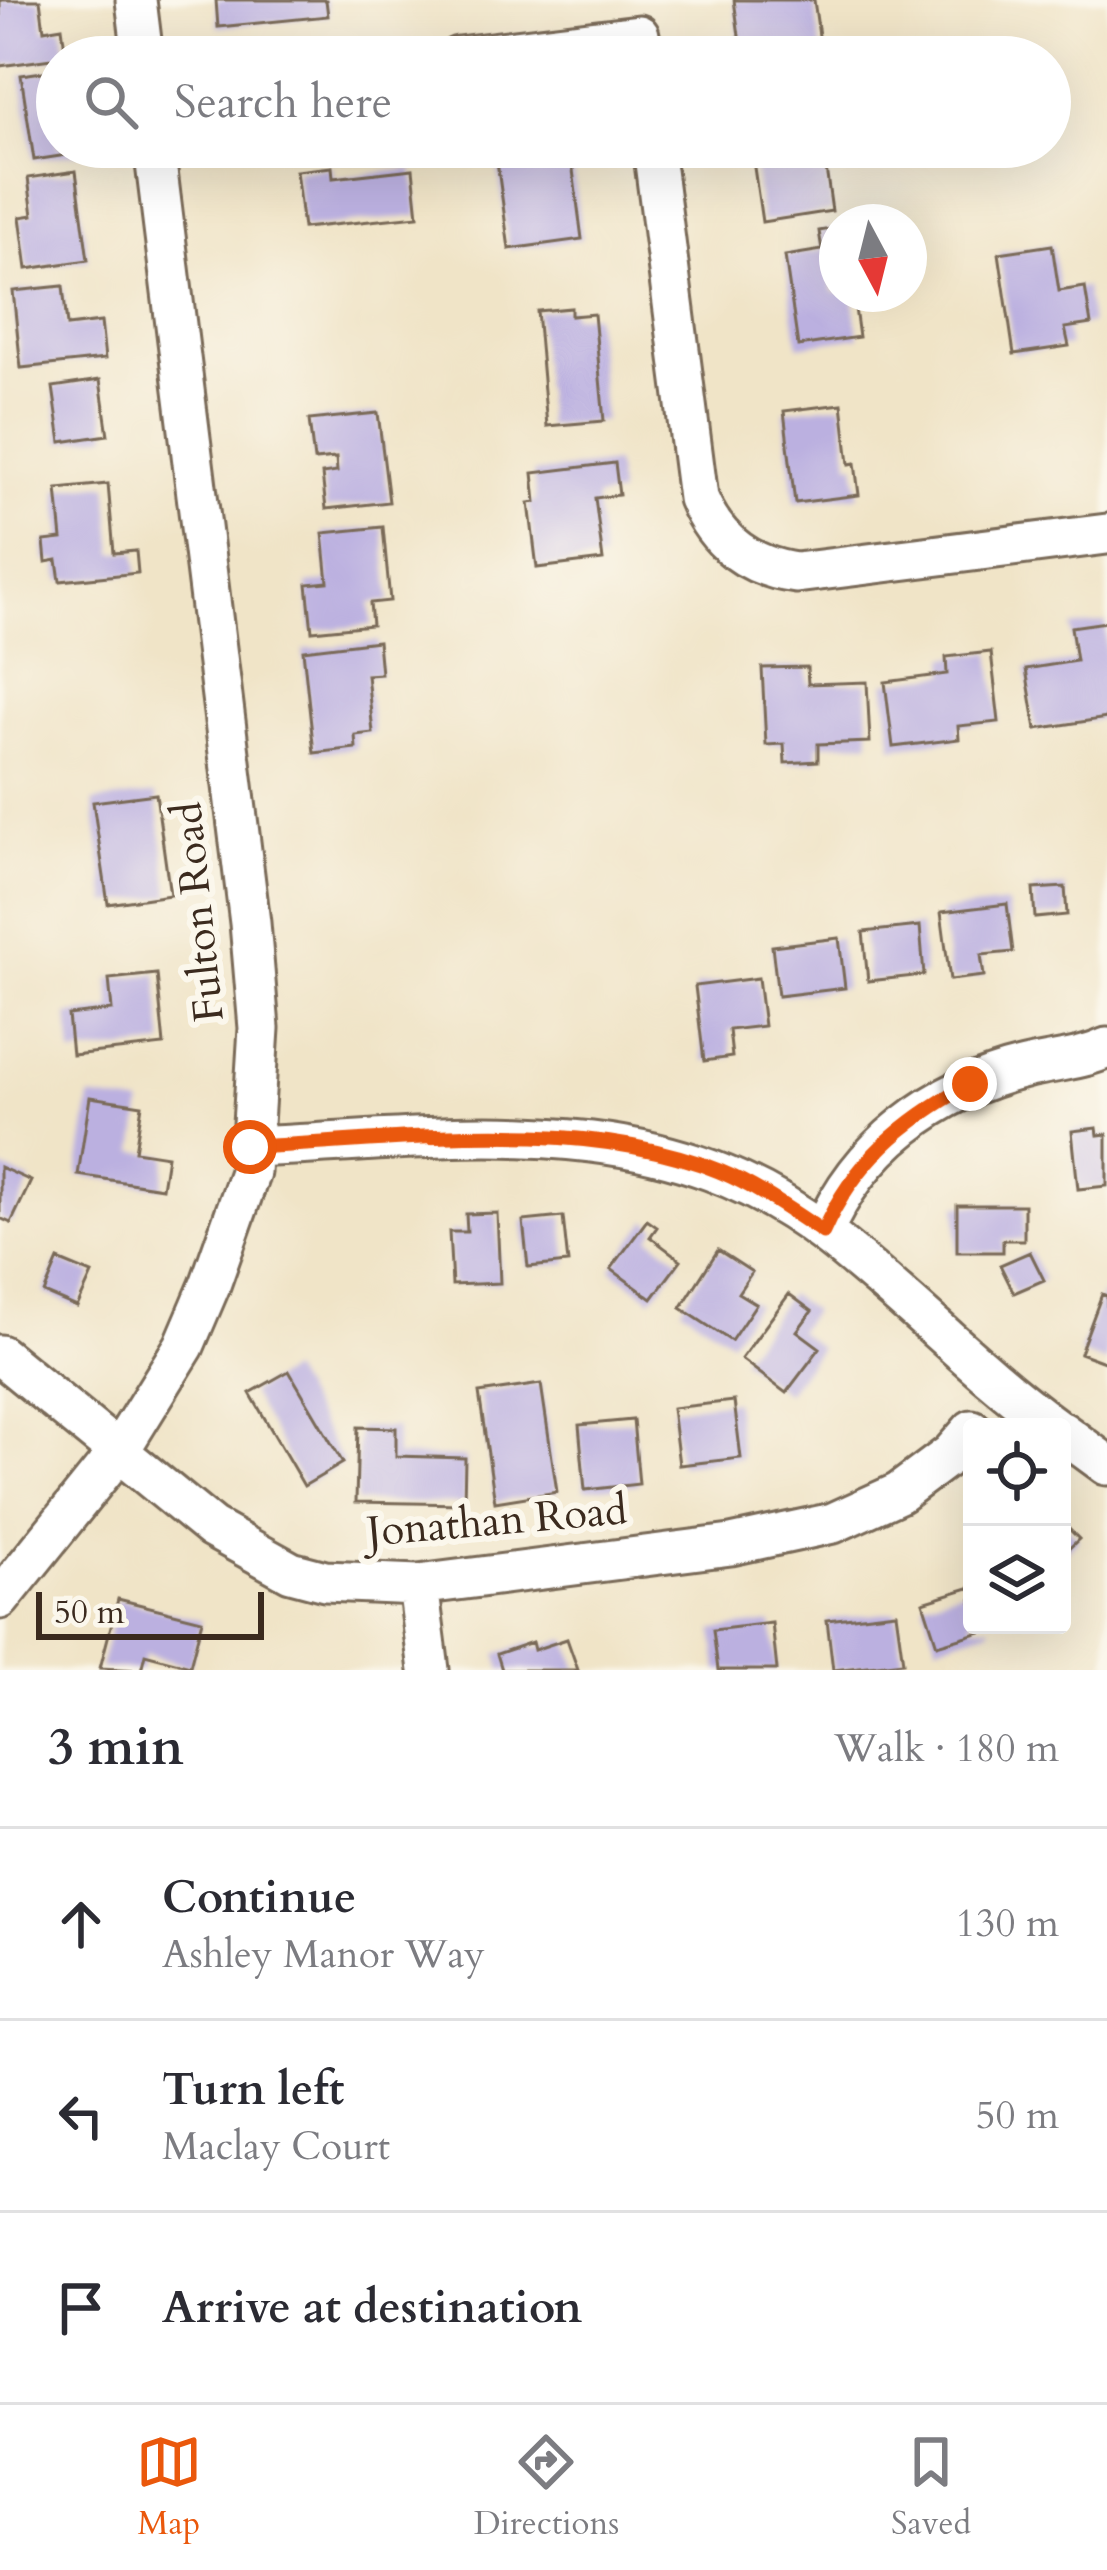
<!DOCTYPE html>
<meta charset="utf-8">
<style>
:root{--surface:#fff;--page:#f7f7f7;--text:#2b2b33;--muted:#7c7c81;--line:#e1e1e2;--accent:#ea580c}
body{margin:0;font-family:Cardo,serif;background:var(--page);color:var(--text)}
.controls{position:absolute;right:36px;bottom:36px;display:grid;overflow:hidden;border-radius:12px;box-shadow:0 12px 48px #0002}
.controls button{width:108px;height:108px;display:grid;place-items:center;padding:0;border:0;border-bottom:3px solid var(--line);background:var(--surface);color:var(--text);font:60px sans-serif}
.compass{position:absolute;left:819px;top:204px;width:108px;height:108px;border-radius:50%;background:var(--surface);box-shadow:0 12px 48px #0002;rotate:173deg}
.scale{position:absolute;left:36px;bottom:30px;width:228px;box-sizing:border-box;padding-left:12px;border:6px solid #3b2a1e;border-top:0;font-size:33px;line-height:42px;white-space:nowrap;color:#3b2a1e;-webkit-text-stroke:9px #fbf7ec;paint-order:stroke}
.stop{position:absolute;width:36px;height:36px;margin:-27px;border:9px solid #ea580c;border-radius:50%;background:#fff}
.stop.end{background:#ea580c;border-color:#fff;box-shadow:0 3px 12px #0008}
.list{margin:0;padding:0;list-style:none}
h2{display:flex;justify-content:space-between;align-items:center;height:156px;margin:0;padding:0 48px;font-size:51px}
h2 small{font-size:39px;font-weight:400;color:var(--muted)}
.list li{display:grid;grid-template-columns:78px 1fr auto;gap:36px;align-items:center;box-sizing:border-box;height:192px;padding:0 48px;border-top:3px solid var(--line)}
.list b{display:block;font-size:45px;white-space:nowrap}
.list p{margin:0;font-size:39px;white-space:nowrap;color:var(--muted)}
.list em{font-size:39px;font-style:normal;color:var(--muted)}
.icon{flex:none;width:66px;height:66px;fill:none;stroke:currentColor;stroke-width:2;stroke-linecap:round;stroke-linejoin:round}
.map{position:relative;flex:none;width:1107px;height:1670px;overflow:hidden}
.search{position:absolute;background:var(--surface);box-shadow:0 12px 48px #0002;left:36px;right:36px;top:36px;height:132px;display:flex;align-items:center;gap:30px;box-sizing:border-box;padding:0 42px;border-radius:66px;color:var(--muted);font-size:45px}
.sheet{height:732px;background:var(--surface)}
nav{display:flex;justify-content:space-around;align-items:center;box-sizing:border-box;height:168px;border-top:3px solid var(--line);background:var(--surface);font-size:33px;color:var(--muted)}
nav a{display:grid;justify-items:center;gap:6px}
nav .on{color:var(--accent)}
.map>svg:first-child{display:block}
</style>
<div class="map">
<svg width="1107" height="1670" viewBox="0 0 1107 1670">
<rect width="100%" height="100%" fill="#fbf7ec"/>
<filter id="ink" filterUnits="userSpaceOnUse"><feTurbulence type="fractalNoise" baseFrequency=".00833" numOctaves="2"/><feDisplacementMap in="SourceGraphic" scale="24" xChannelSelector="R" yChannelSelector="G"/><feConvolveMatrix kernelMatrix="1 2 1 2 8 2 1 2 1" color-interpolation-filters="sRGB"/></filter>
<filter id="wash" filterUnits="userSpaceOnUse"><feTurbulence type="fractalNoise" baseFrequency=".004" numOctaves="4" result="noise"/><feDisplacementMap in="SourceGraphic" scale="48" xChannelSelector="R" yChannelSelector="G"/><feGaussianBlur stdDeviation="2.7" result="paint"/><feColorMatrix in="noise" values="0 0 0 0 0 0 0 0 0 0 0 0 0 0 0 0 0 1.4 0 .05"/><feComposite in="paint" operator="in"/></filter>
<g filter="url(#wash)">
<rect width="100%" height="100%" fill="#f0e4c7"/>
<g id="blocks">
<path fill="#bbb0e0" d="M0,0H40L44,30L62,27L66,57L0,66Z
M216,0H326L328,16L218,27Z
M734,0H814L822,57H742Z
M57,70V147H79L80,153L34,160L21,75Z
M545,147H570L582,239L509,249L496,154Z
M751,147H823L832,211L762,222Z
M332,167L333,178L413,169L418,216L303,228L296,171Z
M76,171L88,260L27,269L20,217L33,215L28,178Z
M837,228V262L828,263L833,292L853,294L859,337L798,346L785,256L822,250L819,231Z
M1052,245L1059,291L1085,287L1091,324L1065,328L1069,346L1014,354L999,253Z
M63,286L67,326L101,322L105,359L21,368L13,291Z
M571,308V316L594,314L604,421L547,426L537,311Z
M100,380L108,435L61,442L53,387Z
M842,404L849,464L855,463L859,495L795,503L784,411Z
M378,413L389,502L326,509L322,474L337,472L336,458L314,460L309,420Z
M615,463L619,495L595,498L603,560L537,568L529,503L536,502L533,473Z
M108,484L114,553L136,551L138,573L60,581L57,560L46,562L44,541L62,539L57,489Z
M383,527L390,601L370,603L372,625L312,631L307,584L328,582L323,533Z
M1106,622L1107,718L1036,729L1026,669L1076,661L1071,627Z
M378,641L381,674L367,675L373,733L355,735L356,748L314,753L303,650Z
M991,652L999,722L958,726L959,739L893,747L885,682L947,674L946,657Z
M807,667L808,684L867,682L870,742L818,744V761L785,763L784,744L766,745L762,668Z
M156,794L170,895L108,904L93,802Z
M1065,887L1067,915L1035,918L1033,889Z
M1007,904L1013,952L981,955L984,976L950,980L941,912Z
M920,926L924,975L868,981L863,932Z
M839,938L845,988L778,996L772,946Z
M157,974L164,1045L72,1055L68,1015L112,1010L109,979Z
M758,978L764,1026L729,1030L732,1057L704,1061L695,986Z
M90,1097L142,1105L135,1151L167,1156L162,1188L78,1175Z
M1097,1128L1098,1135L1107,1134V1186L1078,1189L1072,1131Z
M0,1167L31,1181L11,1223L0,1218Z
M957,1205H1024V1240H1003V1252H957Z
M497,1213L500,1283L452,1285L449,1232H467L466,1214Z
M563,1217L568,1263L528,1267L523,1221Z
M647,1220L657,1227L650,1237L681,1260L652,1299L611,1269Z
M718,1250L752,1272L738,1293L756,1304L731,1341L681,1308Z
M1030,1252L1044,1280L1014,1293L1000,1265Z
M58,1260L92,1274L77,1307L44,1293Z
M789,1294L812,1311L797,1331L820,1348L786,1393L741,1359Z
M1102,1294L1107,1296V1363L1080,1353Z
M289,1371L343,1463L304,1486L250,1393Z
M541,1384L557,1492L495,1502L479,1393Z
M734,1401L741,1458L679,1465L672,1408Z
M633,1420L639,1484L585,1490L579,1425Z
M358,1427L396,1428V1456L465,1458L464,1504L356,1502Z
M1062,1522L1079,1539L1062,1555Z
M972,1587V1625H990L991,1629L937,1645L923,1602Z
M118,1599L202,1620L190,1666L145,1654L141,1670L100,1668Z
M896,1612L903,1662L833,1670L827,1620Z
M772,1623L777,1670H718L713,1630Z
M567,1639L578,1670H502L497,1654L532,1642L534,1650Z"/>
</g>
</g>
<g filter="url(#ink)">
<use href="#blocks" fill-opacity="0" stroke="#7a6b59" stroke-width="3"/>
<g fill="none" stroke-linecap="round" stroke-linejoin="round">
<defs>
<path id="minor" d="M136,0L143,57
M458,57L639,35
M653,147L698,498C716,542 749,567 796,573L1107,534
M251,1147C450,1139 653,1102 824,1233C904,1294 973,1368 1054,1427
M823,1232C859,1147 936,1089 1025,1068C1053,1061 1081,1060 1107,1048
M0,1355L212,1528L291,1572L325,1581L418,1585L731,1545L833,1523L899,1493L951,1454L972,1430
M1062,1432L1107,1465
M418,1585L429,1670
M0,1599L119,1451L184,1346L210,1285L250,1172L259,1028L250,923L154,147"/>
</defs>
<use href="#minor" stroke="#7a6b59" stroke-width="45"/>
<use href="#minor" stroke="#fff" stroke-width="39"/>
</g>
</g>
<g fill="none" stroke-linecap="round" stroke-linejoin="round" filter="url(#ink)">
<path stroke="#ea580c" stroke-width="15" d="M250,1147C400,1141 578,1114 719,1171C756,1186 790,1210 823,1232C854,1161 904,1121 970,1084"/>
</g>
<g text-anchor="middle" dominant-baseline="central" stroke-width="12" stroke-linejoin="round" paint-order="stroke">
<g font-size="42" fill="#3b2a1e" stroke="#fbf7ec">
<text transform="translate(198 912) rotate(-96)">Fulton Road</text>
<text transform="translate(497 1521) rotate(-5)">Jonathan Road</text>
</g>
</g>
</svg>
<div class="controls">
<button><svg class="icon" aria-label="locate" viewBox="0 0 24 24"><circle cx="12" cy="12" r="6"/><path d="M12 2v4M12 18v4M2 12h4M18 12h4"/></svg></button>
<button><svg class="icon" aria-label="layers" viewBox="0 0 24 24"><path d="M12 4l9 5-9 5-9-5zM3 14l9 5 9-5"/></svg></button>
</div>
<svg class="compass" viewBox="-18 -18 36 36"><path d="M0-13l5 13h-10z" fill="#e53935"/><path d="M0 13l5-13h-10z" fill="#7c7c81"/></svg>
<div class="scale">50 m</div>
<div class="stop" style="left:250px;top:1147px"></div>
<div class="stop end" style="left:970px;top:1084px"></div>
<div class="search"><svg class="icon" aria-label="search" viewBox="0 0 24 24"><circle cx="10" cy="10" r="6"/><path d="M15 15l6 6"/></svg>Search here</div>
</div>
<section class="sheet">
<h2>3 min<small>Walk · 180 m</small></h2>
<ul class="list">
<li><svg class="icon" aria-label="ahead" viewBox="0 0 24 24"><path d="M12 20V5M6 11l6-6 6 6"/></svg><div><b>Continue</b><p>Ashley Manor Way</p></div><em>130 m</em></li>
<li><svg class="icon" aria-label="left" viewBox="0 0 24 24"><path d="M17 20v-9H6M10 6l-5 5 5 5"/></svg><div><b>Turn left</b><p>Maclay Court</p></div><em>50 m</em></li>
<li><svg class="icon" aria-label="arrive" viewBox="0 0 24 24"><path d="M6 21V4h12l-3 4 3 4H6"/></svg><div><b>Arrive at destination</b></div></li>
</ul>
</section>
<nav>
<a class="on"><svg class="icon" aria-label="map" viewBox="0 0 24 24"><path d="M3 6l6-2 6 2 6-2v14l-6 2-6-2-6 2zM9 4v14M15 6v14"/></svg>Map</a>
<a><svg class="icon" aria-label="directions" viewBox="0 0 24 24"><path d="M12 3l9 9-9 9-9-9zM9 14v-3h6M13 9l2 2-2 2"/></svg>Directions</a>
<a><svg class="icon" aria-label="saved" viewBox="0 0 24 24"><path d="M7 4h10v16l-5-4-5 4z"/></svg>Saved</a>
</nav>
